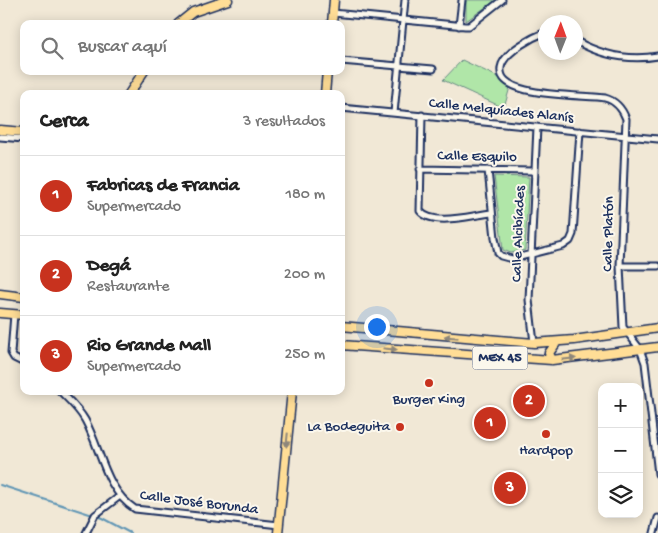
<!DOCTYPE html>
<html lang="es">
<meta charset="utf-8">
<style>
:root{--surface:#fff;--page:#f6f6f6;--text:#222;--muted:#767676;--line:#e0e0e0;--accent:#c8321e}
body{margin:0;font-family:"Gochi Hand",sans-serif;background:var(--page);color:var(--text)}
.controls{position:absolute;right:15px;bottom:15px;display:grid;overflow:hidden;border-radius:10px;box-shadow:0 2px 12px #0003}
.controls button{width:45px;height:45px;display:grid;place-items:center;padding:0;border:0;border-bottom:1px solid var(--line);background:var(--surface);color:var(--text);font:25px sans-serif}
.compass{position:absolute;left:538px;top:15px;width:45px;height:45px;border-radius:50%;background:var(--surface);box-shadow:0 2px 12px #0003;rotate:1deg}
.you{position:absolute;left:376px;top:326px;width:18px;height:18px;margin:-12px;border:4px solid #fff;border-radius:50%;background:#1a73e8;box-shadow:0 0 0 8px #1a73e833}
.badge{display:grid;place-items:center;width:32px;height:32px;border-radius:50%;background:var(--accent);color:#fff;font-size:16px;font-weight:700}
.pin{position:absolute;translate:-50% -50%;border:2px solid #fff;box-shadow:0 1px 5px #0006}
.list{margin:0;padding:0;list-style:none}
h2{display:flex;justify-content:space-between;align-items:center;height:65px;margin:0;padding:0 20px;font-size:21px}
h2 small{font-size:16px;font-weight:400;color:var(--muted)}
.list li{display:grid;grid-template-columns:32px 1fr auto;gap:15px;align-items:center;box-sizing:border-box;height:80px;padding:0 20px;border-top:1px solid var(--line)}
.list b{display:block;font-size:19px;white-space:nowrap}
.list p{margin:0;font-size:16px;white-space:nowrap;color:var(--muted)}
.list em{font-size:16px;font-style:normal;color:var(--muted)}
.icon{flex:none;width:28px;height:28px;fill:none;stroke:currentColor;stroke-width:2;stroke-linecap:round;stroke-linejoin:round}
.map{position:relative;flex:none;width:658px;height:533px;overflow:hidden}
.search{position:absolute;background:var(--surface);box-shadow:0 2px 12px #0003;left:20px;top:20px;width:325px;height:55px;display:flex;align-items:center;gap:12px;box-sizing:border-box;padding:0 18px;border-radius:10px;color:var(--muted);font-size:19px}
.panel{position:absolute;background:var(--surface);box-shadow:0 2px 12px #0003;left:20px;top:90px;width:325px;height:305px;border-radius:10px}
.map>svg:first-child{display:block}
</style>
<div class="map">
<svg width="658" height="533" viewBox="0 0 658 533">
<rect width="100%" height="100%" fill="#f1e8d6"/>
<filter id="ink" filterUnits="userSpaceOnUse"><feTurbulence type="fractalNoise" baseFrequency=".02" numOctaves="2"/><feDisplacementMap in="SourceGraphic" scale="10" xChannelSelector="R" yChannelSelector="G"/><feConvolveMatrix kernelMatrix="1 2 1 2 8 2 1 2 1" color-interpolation-filters="sRGB"/></filter>
<g filter="url(#ink)">
<path fill="#b0e6a8" stroke="#668a83" d="M466,0H496L466,21Z
M462,60L500,78L510,87L504,108L443,80Z
M494,176L529,177L525,250L511,253L503,250Z"/>
<g fill="none" stroke-linecap="round" stroke-linejoin="round">
<path stroke="#6196b5" stroke-width="2" d="M0,485L102,518L130,533"/>
<defs>
<path id="minor" d="M333,13L465,26H469L502,0
M459,26L462,0
M546,32C533,37 508,50 502,64C489,100 588,94 605,98C616,101 622,108 626,119L620,266L623,327L640,349L645,363L658,474
M576,41C601,55 629,61 658,56
M341,61L433,69
M341,108L658,139
M394,113L405,0
M422,115L420,211C433,227 472,215 492,213
M0,137L24,139
M420,169L534,171
M488,170L495,238L498,253L501,256L512,259L563,246L570,241L573,234L580,131
M620,266H658
M14,314L11,353L14,358L24,363
M534,343L529,300L537,127
M60,391C69,400 79,409 85,420C101,449 105,490 135,509L279,525
M86,533L95,515L120,496
M654,533L658,518"/>
<path id="primary" d="M178,24L193,12L228,0
M332,24L334,0
M129,94L144,71
M325,94L327,71
M0,130L24,132
M0,294L24,297
M0,313L24,315
M341,326L534,343L574,340L658,328
M341,345L552,360L658,347
M552,360L549,353L557,342
M278,533L292,391"/>
</defs>
<use href="#minor" stroke="#1b2f5e" stroke-width="9"/>
<use href="#primary" stroke="#1b2f5e" stroke-width="11"/>
<use href="#minor" stroke="#fbf7ec" stroke-width="5"/>
<use href="#primary" stroke="#ffdd96" stroke-width="8"/>
</g>
<defs><path id="oneway-solid" d="M-6-.8H1V-3.2L6.5 0L1 3.2V.8H-6Z" transform="scale(1.25)"/></defs>
<g fill="#8d867a">
<use href="#oneway-solid" transform="translate(451 337) rotate(-175)"/>
<use href="#oneway-solid" transform="translate(390 349) rotate(6)"/>
<use href="#oneway-solid" transform="translate(569 359) rotate(-6)"/>
<use href="#oneway-solid" transform="translate(287 440) rotate(96)"/>
</g>
</g>
<g fill="#c8321e" stroke="#fbf7ec" stroke-width="2">
<circle cx="429" cy="383" r="5"/>
<circle cx="400" cy="427" r="5"/>
<circle cx="546" cy="434" r="5"/>
</g>
<g text-anchor="middle" dominant-baseline="central" stroke-width="4" stroke-linejoin="round" paint-order="stroke">
<rect fill="#fbf7ec" stroke="#5e6b89" stroke-width="1" x="472.5" y="346.5" width="55" height="23" rx="4"/>
<g font-size="14" font-weight="bold" fill="#1b2f5e">
<text x="500" y="358">MEX 45</text>
</g>
<g font-size="15" fill="#1b2f5e" stroke="#fbf7ec">
<text transform="translate(501 111) rotate(6)">Calle Melquíades Alanís</text>
<text transform="translate(477 157) rotate(1)">Calle Esquilo</text>
<text transform="translate(519 234) rotate(-88)">Calle Alcibíades</text>
<text transform="translate(609 234) rotate(-89)">Calle Platón</text>
<text transform="translate(199 503) rotate(7)">Calle José Borunda</text>
</g>
<g font-size="15" fill="#1b2f5e" stroke="#fbf7ec">
<text x="429" y="400">Burger King</text>
<text x="390" y="427" text-anchor="end">La Bodeguita</text>
<text x="546" y="451">Hardpop</text>
</g>
</g>
</svg>
<div class="controls">
<button>+</button>
<button>−</button>
<button><svg class="icon" aria-label="layers" viewBox="0 0 24 24"><path d="M12 4l9 5-9 5-9-5zM3 14l9 5 9-5"/></svg></button>
</div>
<svg class="compass" viewBox="-18 -18 36 36"><path d="M0-13l5 13h-10z" fill="#e53935"/><path d="M0 13l5-13h-10z" fill="#767676"/></svg>
<div class="you"></div>
<div class="pin badge" style="left:490px;top:423px">1</div>
<div class="pin badge" style="left:529px;top:401px">2</div>
<div class="pin badge" style="left:510px;top:488px">3</div>
<div class="search"><svg class="icon" aria-label="search" viewBox="0 0 24 24"><circle cx="10" cy="10" r="6"/><path d="M15 15l6 6"/></svg>Buscar aquí</div>
<section class="panel">
<h2>Cerca<small>3 resultados</small></h2>
<ul class="list">
<li><span class="badge">1</span><div><b>Fabricas de Francia</b><p>Supermercado</p></div><em>180 m</em></li>
<li><span class="badge">2</span><div><b>Degá</b><p>Restaurante</p></div><em>200 m</em></li>
<li><span class="badge">3</span><div><b>Rio Grande Mall</b><p>Supermercado</p></div><em>250 m</em></li>
</ul>
</section>
</div>
